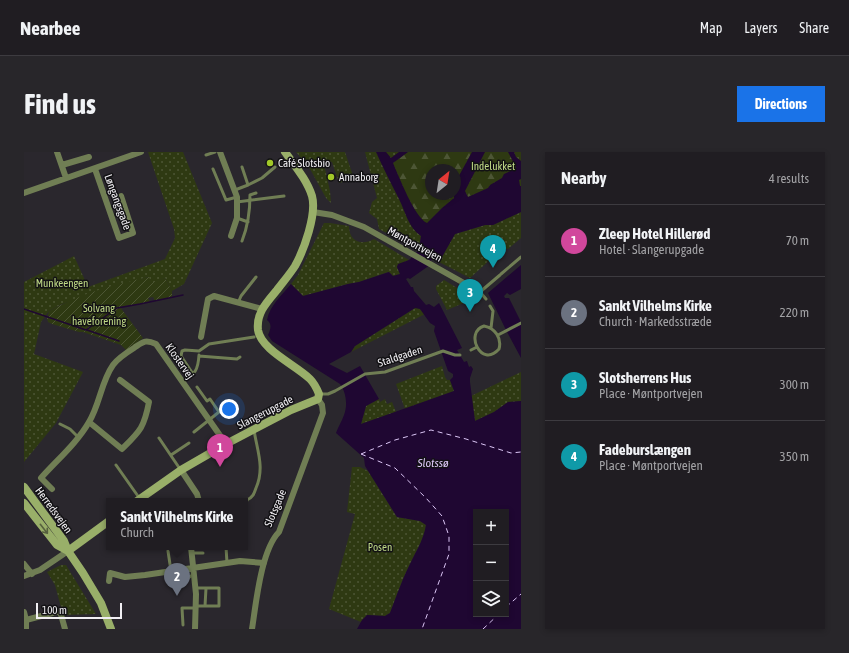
<!DOCTYPE html>
<meta charset="utf-8">
<style>
:root{--surface:#201d22;--page:#28262a;--text:#f1f3f6;--muted:#a2a2a5;--line:#3d3b40;--accent:#1a73e8}
body{margin:0;font-family:"Asap Condensed",sans-serif;background:var(--page);color:var(--text)}
.controls{position:absolute;right:12px;bottom:12px;display:grid;overflow:hidden;border-radius:0px;box-shadow:0 2px 6px #0003}
.controls button{width:36px;height:36px;display:grid;place-items:center;padding:0;border:0;border-bottom:1px solid var(--line);background:var(--surface);color:var(--text);font:20px sans-serif}
.compass{position:absolute;left:401px;top:12px;width:36px;height:36px;border-radius:50%;background:var(--surface);box-shadow:0 2px 6px #0003;rotate:30deg}
.scale{position:absolute;left:12px;bottom:10px;width:86px;box-sizing:border-box;padding-left:4px;border:2px solid #f1eff3;border-top:0;font-size:11px;line-height:14px;white-space:nowrap;color:#f1eff3;-webkit-text-stroke:3px #121114;paint-order:stroke}
.you{position:absolute;left:205px;top:257px;width:14px;height:14px;margin:-10px;border:3px solid #fff;border-radius:50%;background:#1a73e8;box-shadow:0 0 0 6px #1a73e833}
.badge{display:grid;place-items:center;width:26px;height:26px;border-radius:50%;background:var(--accent);color:#fff;font-size:13px;font-weight:700}
.pin{position:absolute;translate:-50% -33px;filter:drop-shadow(0 1px 2px #0008)}
.pin::after{content:'';position:absolute;top:21px;width:14px;height:12px;background:inherit;clip-path:polygon(0 0,100% 0,50% 100%)}
.popup{position:absolute;left:82px;top:346px;width:142px;height:52px;box-sizing:border-box;display:grid;place-content:center;border-radius:0px;background:var(--surface);filter:drop-shadow(0 1px 3px #0005);font-size:13px;white-space:nowrap;color:var(--muted)}
.popup b{font-size:15px;color:var(--text)}
.popup::after{content:'';position:absolute;left:50%;top:100%;margin-left:-8px;border:8px solid transparent;border-top-color:var(--surface)}
.list{margin:0;padding:0;list-style:none}
h2{display:flex;justify-content:space-between;align-items:center;height:52px;margin:0;padding:0 16px;font-size:17px}
h2 small{font-size:13px;font-weight:400;color:var(--muted)}
.list li{display:grid;grid-template-columns:26px 1fr auto;gap:12px;align-items:center;box-sizing:border-box;height:72px;padding:0 16px;border-top:1px solid var(--line)}
.list b{display:block;font-size:15px;white-space:nowrap}
.list p{margin:0;font-size:13px;white-space:nowrap;color:var(--muted)}
.list em{font-size:13px;font-style:normal;color:var(--muted)}
.icon{flex:none;width:22px;height:22px;fill:none;stroke:currentColor;stroke-width:2;stroke-linecap:round;stroke-linejoin:round}
.map{position:relative;flex:none;width:497px;height:477px;overflow:hidden;border-radius:0px}
header{display:flex;align-items:center;gap:24px;box-sizing:border-box;height:56px;padding:0 20px;background:var(--surface);border-bottom:1px solid var(--line)}
header strong{font-size:19px}
nav{display:flex;gap:22px;margin-inline-start:auto;font-size:14px}
.intro{display:flex;align-items:center;justify-content:space-between;box-sizing:border-box;height:96px;padding:0 24px}
h1{margin:0;font-size:28px}
.button{padding:10px 18px;border-radius:0px;background:var(--accent);color:#fff;font-size:14px;font-weight:700}
main{display:flex;gap:24px;padding:0 24px}
aside{flex:1;background:var(--surface);border-radius:0px;box-shadow:0 2px 6px #0003}
.map>svg:first-child{display:block}
</style>
<header>
<strong>Nearbee</strong>
<nav><a>Map</a><a>Layers</a><a>Share</a></nav>
</header>
<div class="intro"><h1>Find us</h1><a class="button">Directions</a></div>
<main>
<div class="map">
<svg width="497" height="477" viewBox="0 0 497 477">
<defs>
<pattern id="grass-dots" width="8" height="8" patternUnits="userSpaceOnUse"><rect width="8" height="8" fill="#2e3912"/><path d="M2 2h.1M6 6h.1" fill="none" stroke="#4d5635" stroke-width="1.8" stroke-linecap="round"/></pattern>
<pattern id="forest-firs" width="22" height="20" patternUnits="userSpaceOnUse"><rect width="22" height="20" fill="#2e3912"/><path d="M5 1l3.5 6h-7zM16 11l3.5 6h-7z" fill="#4d5635"/></pattern>
<pattern id="garden-furrows" width="10" height="10" patternUnits="userSpaceOnUse"><rect width="10" height="10" fill="#2e3912"/><path d="M-1 1l2-2M0 10L10 0M9 11l2-2" fill="none" stroke="#4d5635"/></pattern>
</defs>
<rect width="100%" height="100%" fill="#2a272d"/>
<path fill="url(#grass-dots)" fill-rule="evenodd" d="M124,0H159L188,71L160,132L148,139L141,126L127,132L124,125L38,152L25,159L17,170L10,202L59,220L32,271L0,310V130L50,104L64,135L141,107L151,86L150,77Z
M272,0H321L330,27L315,31L308,10L300,12L306,39L307,51L302,46L286,17Z
M341,0H497V34L397,84L395,98L355,77L353,67L345,61L348,50L353,46ZM407,18H431V42H407Z
M497,60V86L484,97L479,96L446,126L415,110L431,82L461,73H469Z
M300,71H306L325,74C325,90 338,94 350,87L385,108L374,113L373,115L376,122L369,124L364,120L335,130L324,132L279,144L267,132L274,123Z
M420,128L448,145L447,148L423,158L412,137V134Z
M391,156H395L401,162L327,200L331,194Z
M418,214L421,225L423,228H426L430,239L381,257L372,232Z
M497,220V249L483,251L470,260L451,269L447,244Z
M355,247L356,250L361,247L363,252L368,250L372,260L337,272L342,254Z
M328,315H336L344,319L373,365L396,369L402,373C400,386 394,396 388,408C379,425 373,443 366,461L361,464L343,463L337,470L305,457L331,362L323,360Z
M37,413H42L72,462L39,463L31,433L23,420Z"/>
<path fill="url(#forest-firs)" d="M384,0H448L431,32V18H407V42H430V46L418,56L403,71C391,66 375,25 369,11Z
M461,0H484L490,10L491,17L480,22L478,26L466,33L464,36L444,45L441,39Z"/>
<path fill="url(#garden-furrows)" d="M125,125L127,131L141,126L148,139V145L131,149L129,145L124,146L126,150L96,155L119,186L102,198L97,193L59,180H55L28,172L24,170L23,166L25,159C56,142 91,132 125,125Z"/>
<path fill="#1f0732" fill-rule="evenodd" d="M352,0H362L367,6L375,0H384L369,11C375,25 391,66 403,71L418,56L430,46L431,31L448,0H461L441,39L444,45L464,36L466,33L478,26L480,22L491,17L492,15L484,0H490L492,5L497,9V27L495,28L496,34H497V60L469,73H461L431,82L415,110L408,107L404,112L406,113L386,127L384,126L382,127L387,135H389L390,139L402,153L405,152L410,155L415,151L438,196L433,198L440,210L443,209L445,215L447,214L449,217L446,226V230L451,269L470,260L484,250L497,249V477H333L338,468L343,463L361,464L366,461C373,443 379,425 388,408C394,396 400,386 402,373L396,369L373,365L341,314L340,306L312,281C314,275 318,269 320,263C324,253 322,240 316,232L248,189L244,183C247,176 248,172 243,168C246,153 258,143 267,132L279,144L324,132L335,130L365,120L369,124L376,122L373,115L374,112L385,108L395,98L397,84C384,75 382,61 375,47C367,31 359,16 352,0ZM391,156L396,157L406,171L411,174L410,179L424,219L429,222V225L426,228L430,239L337,272L342,254L355,247L336,214L323,221L305,212L327,200L331,194ZM452,360H482V462H452Z
M497,113V137L486,143L483,141L480,144L481,146H485L497,170V206L481,176L464,141Z"/>
<g fill="none" stroke-linecap="round" stroke-linejoin="round">
<path stroke="#1f0732" stroke-width="1.5" d="M0,157L62,178L93,156L116,152L159,143
M63,178L95,189"/>
<path stroke="#dbc6f5" stroke-width="1" stroke-dasharray="5 4" stroke-linecap="butt" d="M337,302L371,316L402,346L418,364L425,384V402L398,477
M337,302L371,288L407,278L442,287L487,301L497,300
M482,455L497,442
M459,477L475,462"/>
<path stroke="#707e54" stroke-width="3" d="M182,3L191,0
M189,17L202,48L213,45
M224,33L238,26L251,15
M211,38L224,33L218,15
M213,50L260,44
M213,66L224,70
M218,89C224,74 226,60 226,43L232,41
M477,122L497,105
M462,147L456,140L476,123
M214,151L217,144L232,125
M466,154L469,159L467,176
M460,174C471,176 478,186 475,197C457,217 440,180 460,174Z
M474,183L497,171
M447,198L453,195
M175,204L213,207L216,205
M169,222L157,204L158,199L161,198L175,199L185,192L230,185
M159,230C171,221 174,219 175,203
M296,242H304L311,239L341,222L361,220L419,199L431,203H436
M36,272L46,277L54,285
M170,280L195,260L186,247L183,249L173,235
M135,286L156,317
M147,303L165,291
M92,313L116,347
M221,356L223,348C229,345 230,342 232,336C241,316 233,298 230,278
M202,395L203,411
M144,399L147,419
M167,401H179
M149,428L164,426L170,422
M172,436H195V454H172
M181,454L182,436
M159,473L158,456H172"/>
<path stroke="#707e54" stroke-width="6" d="M33,0L42,26
M196,0L213,45V66L207,84
M38,13L65,5
M71,17L95,86L109,81L97,44
M0,41L117,0
M289,60L308,63L340,75L456,140
M177,185L184,147L190,144L238,157
M65,270L98,297C116,279 120,276 125,250L96,228
M157,318L173,342L175,349
M28,337L17,326C33,308 53,291 65,270C76,252 77,230 89,213C94,206 102,201 110,196C119,190 121,187 132,192L202,292
M167,395L172,442L171,477
M0,412L8,422
M0,424L16,418L44,399
M85,429L86,421L101,425L121,423L216,409L240,411
M0,460L2,468V477
M2,468L36,459L41,477
M228,477C232,452 237,398 255,380L299,261L298,253L294,247"/>
<path stroke="#99af69" stroke-width="8" d="M0,335L40,389L44,399L59,421L77,451L87,477
M113,349L157,318L202,292L267,258L294,247L295,242C293,237 290,231 286,227C272,213 237,198 234,178C232,161 243,150 253,138C259,130 266,122 271,114C280,98 293,62 288,44C283,28 271,14 261,0
M0,351L33,393L44,399
M44,399L85,369"/>
</g>
<defs><path id="oneway-shaft" d="M-6 0H5M1.5-3L5.5 0L1.5 3" fill="none" stroke-width="1.6" stroke-linecap="round" stroke-linejoin="round"/></defs>
<use stroke="#56603e" href="#oneway-shaft" transform="translate(20 377) rotate(52)"/>
<g fill="#a2c928" stroke="#121114" stroke-width="1.5">
<circle cx="246" cy="11" r="4"/>
<circle cx="307" cy="25" r="4"/>
</g>
<g text-anchor="middle" dominant-baseline="central" stroke-width="3" stroke-linejoin="round" paint-order="stroke">
<g font-size="11" fill="#f1eff3" stroke="#121114" text-anchor="start">
<text x="254" y="11">Café Slotsbio</text>
<text x="315" y="25">Annaborg</text>
</g>
<g font-size="11" fill="#c0da87" stroke="#121114">
<text x="469" y="14">Indelukket</text>
<text x="38" y="131">Munkeengen</text>
<text x="75" y="156">Solvang<tspan x="75" dy="13">haveforening</tspan></text>
<text x="356" y="395">Posen</text>
</g>
<g font-size="11" fill="#f1eff3" stroke="#121114">
<text transform="translate(94 50) rotate(70)">Løngangsgade</text>
<text transform="translate(391 92) rotate(29)">Møntportvejen</text>
<text transform="translate(376 204) rotate(-18)">Staldgaden</text>
<text transform="translate(156 209) rotate(55)">Klostervej</text>
<text transform="translate(241 260) rotate(-27)">Slangerupgade</text>
<text transform="translate(251 356) rotate(-67)">Slotsgade</text>
<text transform="translate(30 358) rotate(54)">Herredsvejen</text>
</g>
<g font-size="12" font-style="italic" fill="#dbc6f5" stroke="#121114">
<text x="409" y="311">Slotssø</text>
</g>
</g>
</svg>
<div class="controls">
<button>+</button>
<button>−</button>
<button><svg class="icon" aria-label="layers" viewBox="0 0 24 24"><path d="M12 4l9 5-9 5-9-5zM3 14l9 5 9-5"/></svg></button>
</div>
<svg class="compass" viewBox="-18 -18 36 36"><path d="M0-13l5 13h-10z" fill="#e53935"/><path d="M0 13l5-13h-10z" fill="#a2a2a5"/></svg>
<div class="scale">100 m</div>
<div class="you"></div>
<div class="pin badge" style="left:196px;top:315px;background:#d1479c">1</div>
<div class="pin badge" style="left:153px;top:444px;background:#6b7280">2</div>
<div class="popup"><b>Sankt Vilhelms Kirke</b>Church</div>
<div class="pin badge" style="left:446px;top:160px;background:#0f9aa8">3</div>
<div class="pin badge" style="left:469px;top:116px;background:#0f9aa8">4</div>
</div>
<aside>
<h2>Nearby<small>4 results</small></h2>
<ul class="list">
<li><span class="badge" style="background:#d1479c">1</span><div><b>Zleep Hotel Hillerød</b><p>Hotel · Slangerupgade</p></div><em>70 m</em></li>
<li><span class="badge" style="background:#6b7280">2</span><div><b>Sankt Vilhelms Kirke</b><p>Church · Markedsstræde</p></div><em>220 m</em></li>
<li><span class="badge" style="background:#0f9aa8">3</span><div><b>Slotsherrens Hus</b><p>Place · Møntportvejen</p></div><em>300 m</em></li>
<li><span class="badge" style="background:#0f9aa8">4</span><div><b>Fadeburslængen</b><p>Place · Møntportvejen</p></div><em>350 m</em></li>
</ul>
</aside>
</main>
